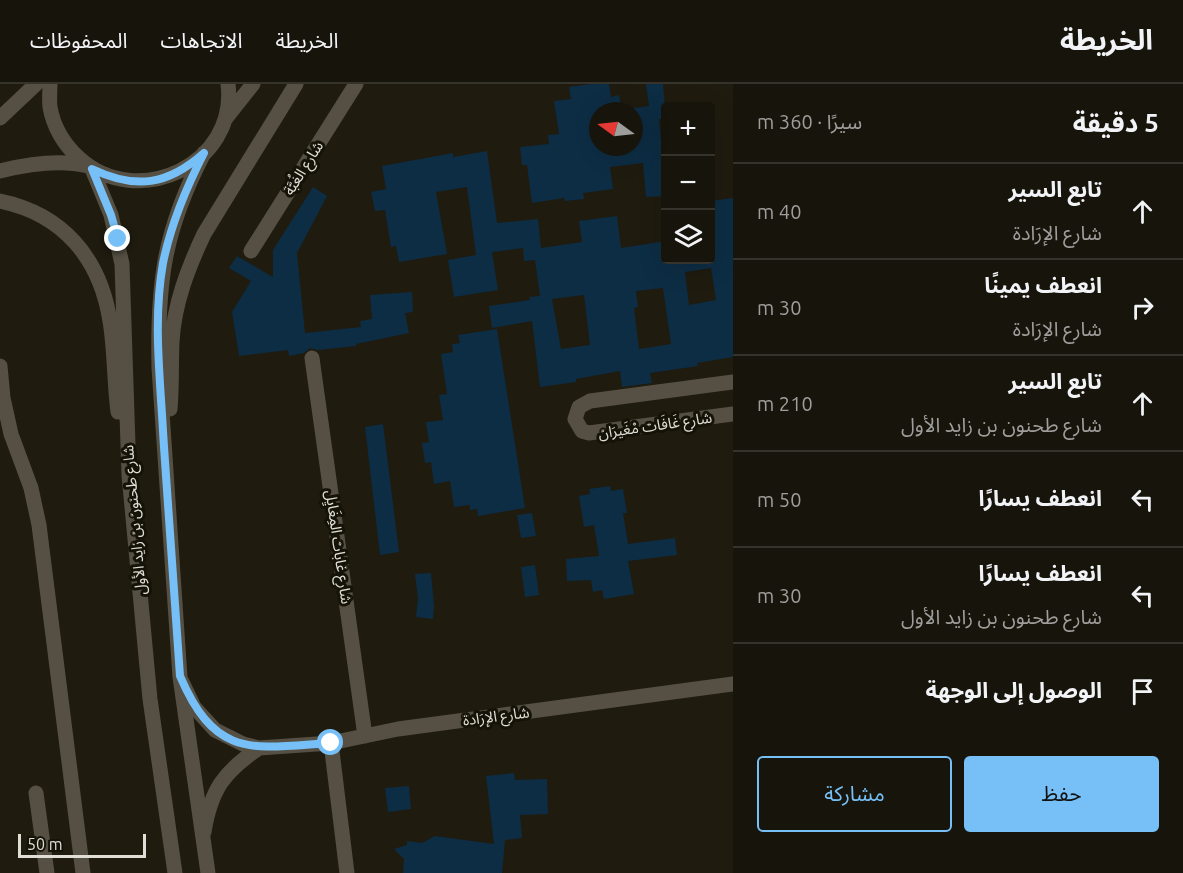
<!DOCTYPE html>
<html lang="ar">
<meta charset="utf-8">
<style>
:root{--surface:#17140b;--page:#201d14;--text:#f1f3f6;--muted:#9e9e9d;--line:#36332c;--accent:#76c0f7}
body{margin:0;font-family:Ubuntu,"Noto Sans Arabic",sans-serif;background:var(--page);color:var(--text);direction:rtl}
.controls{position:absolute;right:18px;top:18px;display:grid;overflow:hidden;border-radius:6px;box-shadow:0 6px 24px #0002}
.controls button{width:54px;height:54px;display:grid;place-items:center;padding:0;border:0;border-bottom:2px solid var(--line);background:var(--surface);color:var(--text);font:30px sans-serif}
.compass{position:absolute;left:589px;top:18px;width:54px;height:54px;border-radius:50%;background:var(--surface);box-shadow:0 6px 24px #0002;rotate:285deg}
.scale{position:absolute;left:18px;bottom:15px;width:128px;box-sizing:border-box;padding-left:6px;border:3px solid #e0ded6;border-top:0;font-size:16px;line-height:21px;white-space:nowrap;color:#e0ded6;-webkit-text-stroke:4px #151207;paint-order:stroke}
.stop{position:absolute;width:18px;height:18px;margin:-14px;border:4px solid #76c0f7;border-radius:50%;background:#fff}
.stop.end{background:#76c0f7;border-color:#fff;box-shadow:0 2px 6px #0008}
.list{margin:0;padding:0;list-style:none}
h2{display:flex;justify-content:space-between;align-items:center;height:78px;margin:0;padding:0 24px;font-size:26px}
h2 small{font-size:20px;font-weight:400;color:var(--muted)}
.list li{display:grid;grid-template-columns:39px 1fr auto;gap:18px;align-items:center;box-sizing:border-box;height:96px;padding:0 24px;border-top:2px solid var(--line)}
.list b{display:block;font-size:22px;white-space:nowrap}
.list p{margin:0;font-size:20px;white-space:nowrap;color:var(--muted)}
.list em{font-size:20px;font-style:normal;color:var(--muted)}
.actions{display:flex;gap:12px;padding:18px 24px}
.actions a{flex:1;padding:14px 0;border:2px solid var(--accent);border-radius:6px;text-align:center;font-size:21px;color:var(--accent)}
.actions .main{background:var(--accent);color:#111}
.icon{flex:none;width:33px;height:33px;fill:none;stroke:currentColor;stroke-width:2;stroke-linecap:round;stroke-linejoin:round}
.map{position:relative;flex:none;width:733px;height:789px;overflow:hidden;direction:ltr}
header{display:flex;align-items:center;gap:36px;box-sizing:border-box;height:84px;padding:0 30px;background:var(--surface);border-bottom:2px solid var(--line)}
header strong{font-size:28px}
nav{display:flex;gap:33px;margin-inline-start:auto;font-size:21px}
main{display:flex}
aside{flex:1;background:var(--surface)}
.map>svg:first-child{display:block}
</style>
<header>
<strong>الخريطة</strong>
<nav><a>الخريطة</a><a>الاتجاهات</a><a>المحفوظات</a></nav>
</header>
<main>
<aside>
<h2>5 دقيقة<small>سيرًا · 360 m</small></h2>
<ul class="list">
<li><svg class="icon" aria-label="ahead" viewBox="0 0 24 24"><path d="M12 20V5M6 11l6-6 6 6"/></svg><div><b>تابع السير</b><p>شارع الإرَادة</p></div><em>40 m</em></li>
<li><svg class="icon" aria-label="right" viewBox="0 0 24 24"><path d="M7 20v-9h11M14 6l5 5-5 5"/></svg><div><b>انعطف يمينًا</b><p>شارع الإرَادة</p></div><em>30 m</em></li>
<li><svg class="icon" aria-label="ahead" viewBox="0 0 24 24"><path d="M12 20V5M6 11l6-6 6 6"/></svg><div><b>تابع السير</b><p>شارع طحنون بن زايد الأول</p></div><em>210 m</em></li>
<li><svg class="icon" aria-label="left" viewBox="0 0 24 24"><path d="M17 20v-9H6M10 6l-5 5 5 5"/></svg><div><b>انعطف يسارًا</b></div><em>50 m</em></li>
<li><svg class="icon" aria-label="left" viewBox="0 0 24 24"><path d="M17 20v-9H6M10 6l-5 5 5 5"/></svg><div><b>انعطف يسارًا</b><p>شارع طحنون بن زايد الأول</p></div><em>30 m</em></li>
<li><svg class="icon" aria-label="arrive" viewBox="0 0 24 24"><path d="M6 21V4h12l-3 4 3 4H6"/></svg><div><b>الوصول إلى الوجهة</b></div></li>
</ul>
<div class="actions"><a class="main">حفظ</a><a>مشاركة</a></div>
</aside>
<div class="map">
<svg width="733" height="789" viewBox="0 0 733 789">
<rect width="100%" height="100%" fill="#1f1b0f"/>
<path fill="#0d2d44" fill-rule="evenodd" d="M591,0H609L611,13L619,11L622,27H598V63H634V24L649,22L646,0H663L666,35H659L666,112L646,113L643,79L610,83L613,105L583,109L584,115L565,117L564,114L532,119L527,81H522L520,63L549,60L548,51L559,50L554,17L571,15L569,3Z
M487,67L497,139L538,135L541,164L582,158L579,137L617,132L621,164L666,157V176H711V117L733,114V273L697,279L698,282L650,289L652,299L622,303L620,287L576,295V298L540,303L532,237L492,244L489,222L530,216L529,213L540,212L535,176L524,177L523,164L492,168L498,206L454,213L448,176L476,171L467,103L436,108L447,170L399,178L396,162L391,163L385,126L375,127L371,108L386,105L382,82L453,69V73ZM711,184L716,216L689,221L685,188ZM663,204L671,260L639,265L634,224L638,223L636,207ZM584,211L590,261L561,265L552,215Z
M313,103L327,112L297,169L305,249L361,243L360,237L372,235L370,211L412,208L413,228L405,229L409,249L356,260V262L318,266L310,264L304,269L289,272L288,266L239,272L232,228L251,197L229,184L237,172L273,193V166Z
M497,245L525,424L478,432L477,425L470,426V421L454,423L450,397L434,400L431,378L425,379L422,359L429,358L426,338L443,336L439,311L447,310L441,270L453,268L452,260L460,259L458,251Z
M383,340L399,468L380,471L365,343Z
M610,402L611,407L623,405L627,429H623L628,460L675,454L677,471L628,477L634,510L604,515L602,506L593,508L591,496L567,497L566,475L599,472L594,441L584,443L579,412L590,410L589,405Z
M532,429L536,452L521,454L517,431Z
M535,481L539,511L525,513L521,483Z
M431,489L434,523L433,535L416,533L418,515L415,490Z
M514,689L515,696L547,695L548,730L520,731L522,754L505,756L502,789H403L404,775L394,765L407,761V757L422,759L435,752L494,760L486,692Z
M409,702L411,725L388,728L385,704Z"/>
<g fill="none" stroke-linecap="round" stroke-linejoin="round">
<path stroke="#555043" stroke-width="15" d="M251,167L356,0
M312,274L365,652
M0,282L3,314L11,350L31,404L39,441L83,789
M733,298L590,317L579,323L575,335L582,347L589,349L733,330
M182,598L194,623L215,646L243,660L259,664L331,659L398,645L733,600
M331,659L347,789
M36,709L47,789
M204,748C211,705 224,688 259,664"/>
<path stroke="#555043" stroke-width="15" d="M50,0C50,7 49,16 50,23C53,42 64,61 79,74C137,127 238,81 228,0
M0,34L36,0
M226,34L253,0
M204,69C164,146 157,198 159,284L180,593L208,789
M92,85L111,131L122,180L129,391L150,615L175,789
M0,87C28,80 59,75 88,82
M0,117C63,130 100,174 110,237C115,267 114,298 118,328
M170,325C172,303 171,281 172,258C174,220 188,184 204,150L296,0"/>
</g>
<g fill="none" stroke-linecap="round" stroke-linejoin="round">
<path stroke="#76c0f7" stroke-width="8" d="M118,155L111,131L92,85C136,106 168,101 204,69C186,104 171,140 163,179C153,235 160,292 163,347C168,429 174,511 180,592C216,676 253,664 331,659"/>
</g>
<g text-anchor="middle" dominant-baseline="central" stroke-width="6" stroke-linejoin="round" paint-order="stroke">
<g font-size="15" fill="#e0ded6" stroke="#151207">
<text transform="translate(303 84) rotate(-58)">شارع الغُبَّة</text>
<text transform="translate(655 341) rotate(-8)">شارع غَافَات مْغَيرَان</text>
<text transform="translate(134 436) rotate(-95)">شارع طحنون بن زايد الأول</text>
<text transform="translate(339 463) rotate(82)">شارع غابات المِغَايِل</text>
<text transform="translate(496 632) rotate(-7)">شارع الإرَادة</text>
</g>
</g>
</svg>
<div class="controls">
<button>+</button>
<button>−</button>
<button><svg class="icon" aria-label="layers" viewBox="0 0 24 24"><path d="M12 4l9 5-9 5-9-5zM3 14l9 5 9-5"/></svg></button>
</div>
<svg class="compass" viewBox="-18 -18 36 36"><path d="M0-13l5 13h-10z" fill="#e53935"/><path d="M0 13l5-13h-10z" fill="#9e9e9d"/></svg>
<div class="scale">50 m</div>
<div class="stop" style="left:331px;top:659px"></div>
<div class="stop end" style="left:118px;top:155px"></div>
</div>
</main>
